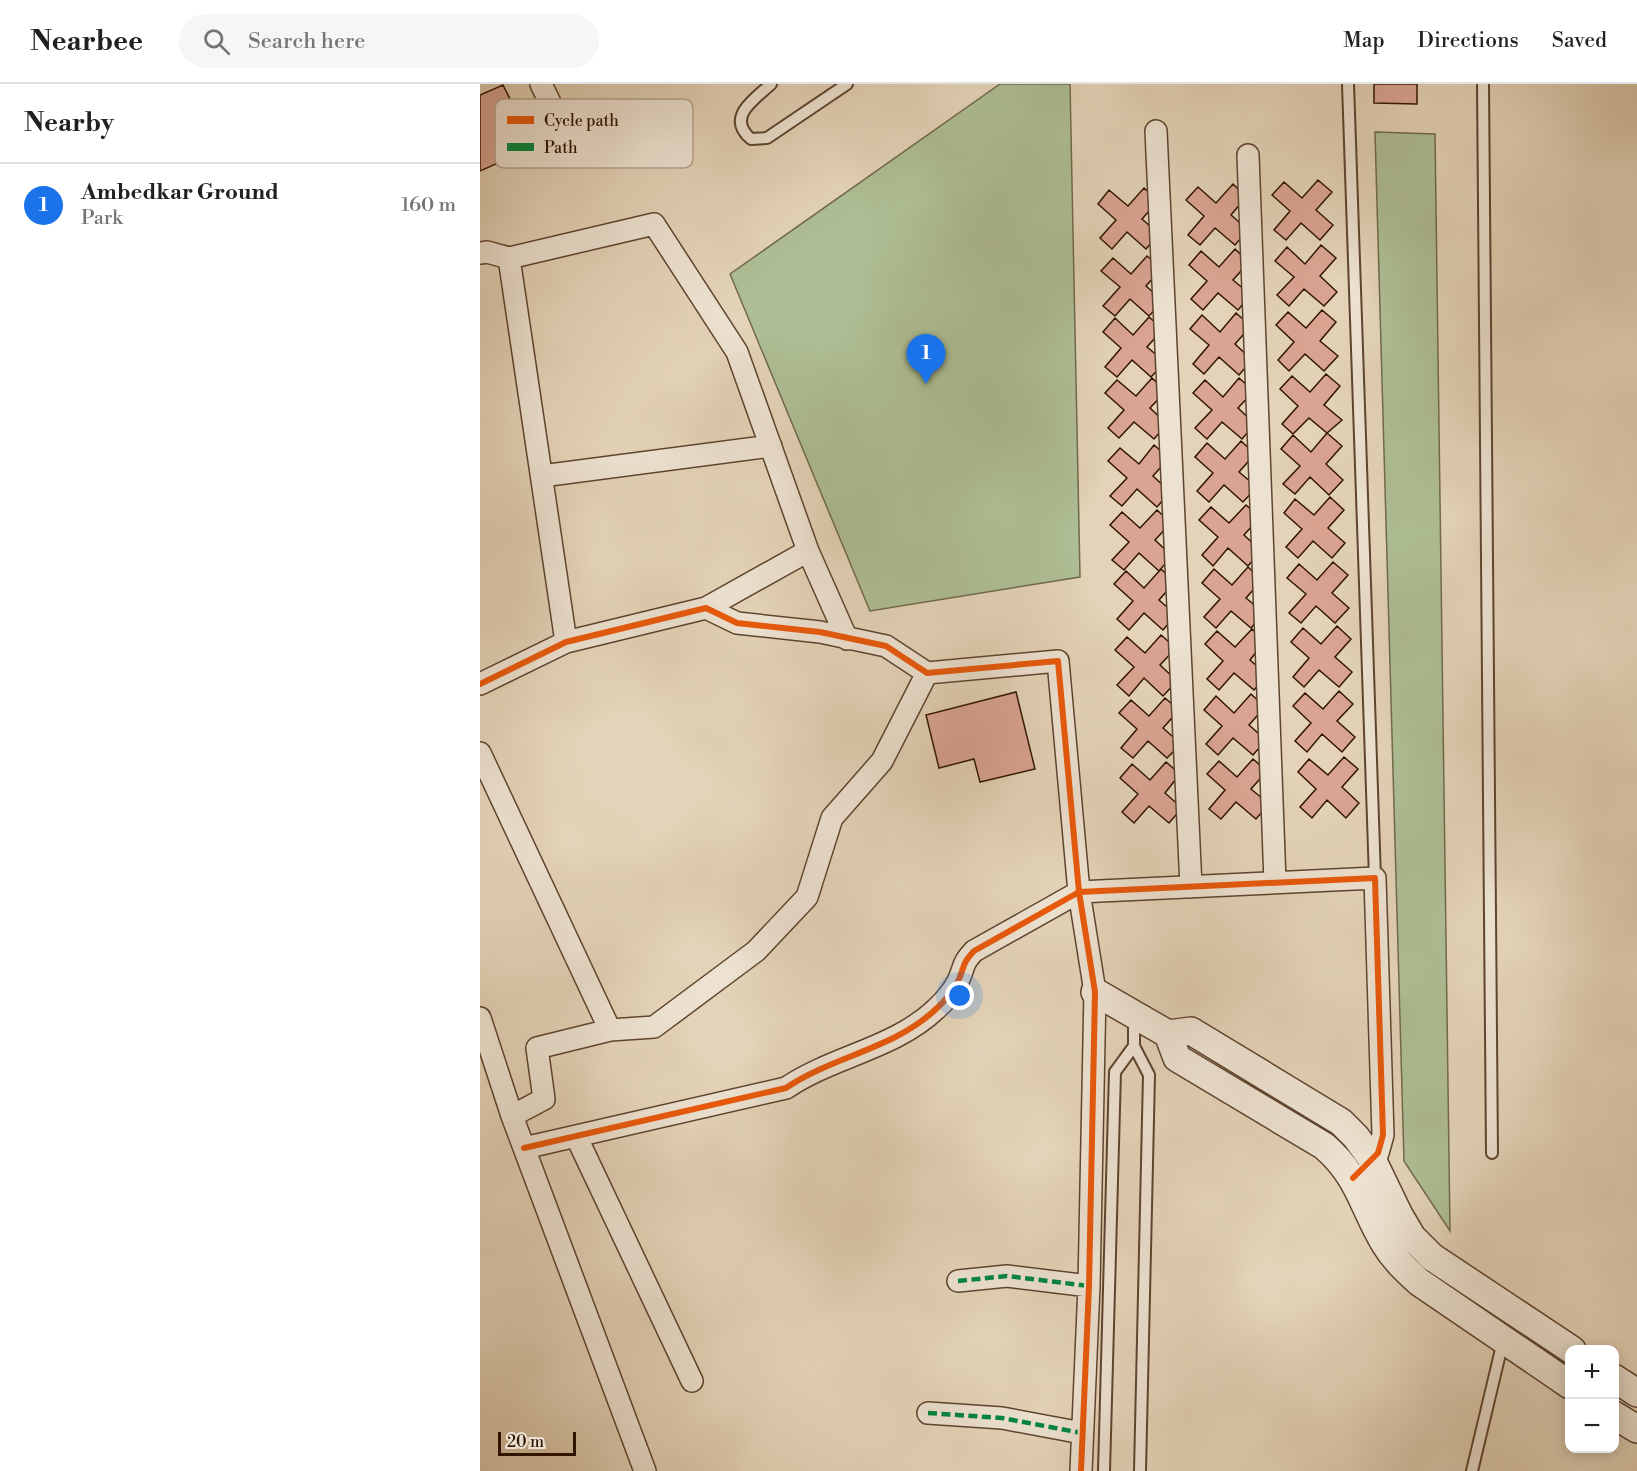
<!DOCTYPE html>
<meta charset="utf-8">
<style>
:root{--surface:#fff;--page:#f6f6f6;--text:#202124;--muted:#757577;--line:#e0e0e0;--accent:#1a73e8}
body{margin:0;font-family:"Libre Bodoni",serif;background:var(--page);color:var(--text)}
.controls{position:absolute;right:18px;bottom:18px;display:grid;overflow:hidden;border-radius:12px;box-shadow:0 3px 15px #0003}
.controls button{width:54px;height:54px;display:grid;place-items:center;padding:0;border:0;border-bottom:2px solid var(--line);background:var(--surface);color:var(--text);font:30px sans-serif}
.scale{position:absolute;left:18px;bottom:15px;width:78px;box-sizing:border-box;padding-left:6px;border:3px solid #311500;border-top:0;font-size:16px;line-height:21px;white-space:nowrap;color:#311500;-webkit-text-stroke:4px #ede2d1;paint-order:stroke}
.you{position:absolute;left:480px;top:912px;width:21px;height:21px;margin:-15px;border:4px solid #fff;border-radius:50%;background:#1a73e8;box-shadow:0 0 0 9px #1a73e833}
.badge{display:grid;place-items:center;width:39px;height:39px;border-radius:50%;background:var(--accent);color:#fff;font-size:20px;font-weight:700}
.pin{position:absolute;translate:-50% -50px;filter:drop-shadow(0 2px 3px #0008)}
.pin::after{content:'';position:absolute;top:32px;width:21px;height:18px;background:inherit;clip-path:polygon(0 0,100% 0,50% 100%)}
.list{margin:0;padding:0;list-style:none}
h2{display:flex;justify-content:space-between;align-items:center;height:78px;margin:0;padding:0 24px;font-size:26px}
h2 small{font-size:20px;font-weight:400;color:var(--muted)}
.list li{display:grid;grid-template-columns:39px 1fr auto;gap:18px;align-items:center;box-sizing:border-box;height:84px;padding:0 24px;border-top:2px solid var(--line)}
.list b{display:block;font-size:22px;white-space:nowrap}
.list p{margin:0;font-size:20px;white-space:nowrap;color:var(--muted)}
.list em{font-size:20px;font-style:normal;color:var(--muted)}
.icon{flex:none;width:33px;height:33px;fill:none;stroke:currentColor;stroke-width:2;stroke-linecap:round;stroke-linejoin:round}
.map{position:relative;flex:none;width:1157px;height:1387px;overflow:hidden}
header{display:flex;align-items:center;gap:36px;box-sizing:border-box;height:84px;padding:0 30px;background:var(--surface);border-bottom:2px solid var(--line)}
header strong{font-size:28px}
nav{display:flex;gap:33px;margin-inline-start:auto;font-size:21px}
.search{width:420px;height:54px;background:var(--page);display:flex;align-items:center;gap:15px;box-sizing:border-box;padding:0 21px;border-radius:33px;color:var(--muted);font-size:22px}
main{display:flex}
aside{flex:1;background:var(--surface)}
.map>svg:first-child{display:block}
</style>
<header>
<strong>Nearbee</strong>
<div class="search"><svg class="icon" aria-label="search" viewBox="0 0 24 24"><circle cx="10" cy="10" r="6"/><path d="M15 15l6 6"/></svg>Search here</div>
<nav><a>Map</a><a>Directions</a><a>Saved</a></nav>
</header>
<main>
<aside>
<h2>Nearby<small></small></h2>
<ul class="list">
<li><span class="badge">1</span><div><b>Ambedkar Ground</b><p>Park</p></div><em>160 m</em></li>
</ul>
</aside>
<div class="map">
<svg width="1157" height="1387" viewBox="0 0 1157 1387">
<rect width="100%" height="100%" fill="#e4d3b8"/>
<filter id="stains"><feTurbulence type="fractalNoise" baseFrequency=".00333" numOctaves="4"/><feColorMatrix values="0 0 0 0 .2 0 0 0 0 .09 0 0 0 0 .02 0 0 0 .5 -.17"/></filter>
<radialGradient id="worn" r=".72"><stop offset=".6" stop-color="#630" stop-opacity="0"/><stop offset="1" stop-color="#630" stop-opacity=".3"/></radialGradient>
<path fill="#aebe94" stroke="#706a4a" stroke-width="1.5" d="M520,0H590L600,493L390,527L250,190Z
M895,48L955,50L970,1147L924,1077Z"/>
<path fill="#daa492" stroke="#311500" stroke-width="1.5" d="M894,0H937V20L894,19Z
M23,1L54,63L0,87V11Z
M838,96L852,108L836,126L853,141L840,156L821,139L806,156L794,146L810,127L792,111L804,98L822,114Z
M753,100L766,113L751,131L768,146L755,161L735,144L720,161L708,151L724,132L706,116L718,103L736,119Z
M664,104L678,117L662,135L679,150L666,165L647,148L632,165L620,154L636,136L618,120L629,106L648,122Z
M841,161L856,174L840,192L857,208L844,222L824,205L809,222L797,211L814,193L795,177L807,163L825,180Z
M755,165L769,178L753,196L771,211L758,226L738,209L723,226L711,215L727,197L709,181L721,167L739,183Z
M667,172L682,184L666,202L683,217L669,232L650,215L635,232L623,222L640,203L621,187L633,174L651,190Z
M842,226L856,238L840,257L858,272L844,287L825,270L809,287L798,276L814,258L796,241L808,228L826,244Z
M756,229L771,242L755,260L772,276L759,291L739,273L724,290L713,280L729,261L710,245L722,231L740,248Z
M669,233L683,245L667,263L685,278L671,293L652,276L637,293L625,283L641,264L623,248L635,234L653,251Z
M846,290L860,302L844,321L862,336L847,349L829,334L813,350L802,340L818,322L800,305L812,292L830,308Z
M672,294L686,307L670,324L687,340L674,355L654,338L639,354L628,344L644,326L625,309L637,296L656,312Z
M759,294L774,307L758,324L775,340L762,355L742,338L727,355L715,344L732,326L713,309L725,296L743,313Z
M847,349L862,362L846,380L863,396L849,411L830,393L815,410L803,400L820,382L801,365L813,351L831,368Z
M761,357L775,370L759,388L777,403L763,418L744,401L729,418L717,407L733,389L715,373L727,359L745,375Z
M674,361L689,374L673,392L690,408L677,423L657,405L642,422L630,412L647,394L628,377L640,364L659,380Z
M850,413L864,426L848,444L865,459L852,474L833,457L818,474L806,463L822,445L804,429L815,415L834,431Z
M766,421L780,433L764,451L781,467L768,482L748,464L733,482L722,471L738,453L719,436L731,423L749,439Z
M677,426L691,439L675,456L692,472L679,487L659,469L644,486L632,476L649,458L630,441L642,428L660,444Z
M853,478L868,491L852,509L869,524L855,539L836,522L821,539L809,529L826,510L807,494L819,480L837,496Z
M768,483L782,496L766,514L784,529L771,544L751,527L736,544L724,533L740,515L722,499L734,485L752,501Z
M681,485L695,498L679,516L696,531L683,546L664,529L649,546L637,535L653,517L634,500L646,487L664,504Z
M857,542L871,555L855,573L872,588L859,603L839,586L824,603L813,593L829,574L811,558L823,544L841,560Z
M772,545L785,557L770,576L787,591L774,606L754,589L739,606L727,595L743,577L725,560L737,547L755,563Z
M681,551L696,564L680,581L697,597L683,612L664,594L649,612L637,601L654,583L635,566L647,553L665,569Z
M859,607L873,620L857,637L875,653L862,668L842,650L827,668L815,657L831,639L813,622L825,609L843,625Z
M536,608L555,685L500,698L494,675L459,684L446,631Z
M771,610L785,623L769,641L786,656L773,671L753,654L738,671L726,660L742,642L724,626L736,612L754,629Z
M685,614L699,626L683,644L701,660L687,674L668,657L653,674L641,664L657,645L639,629L651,616L669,632Z
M864,673L878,685L862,703L879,719L866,734L847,716L832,734L820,723L836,705L818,688L829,675L848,691Z
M773,675L787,687L771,705L789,720L776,735L756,718L741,735L729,725L745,706L727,690L739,677L757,693Z
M686,678L700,690L685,709L702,724L689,739L669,722L654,739L642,728L658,710L640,694L652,680L670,696Z"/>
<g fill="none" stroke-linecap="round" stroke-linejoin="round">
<defs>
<path id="service" d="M291,0C275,15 245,33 271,55L287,54L367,0
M868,0L895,794
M1003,0L1012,1069
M654,934V962L669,991L660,1387
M624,1387L635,988L654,962
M992,1387L1023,1257"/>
<path id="minor" d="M61,0L76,31
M676,47L711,803
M768,71L795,798
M0,169L7,168L29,174L174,140L257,268L328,467L226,524
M29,174L86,558
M62,392L291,362
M328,467L367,555
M0,600L86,558L226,524L257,539L340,548L406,562L447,589L578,577L599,808L615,908L609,1202L601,1387
M0,669L130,946L57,964L64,1015L32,1032L165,1387
M0,934L32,1032
M130,946L174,943L276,867L327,813L352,734L402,677L447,589
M96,1052L212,1297
M44,1064L306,1004C353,972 414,965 456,925C464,918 475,905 479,895C485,881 482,880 494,867L599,808L895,794L903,1051L898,1069L892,1075
M478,1197L527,1192L609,1202
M448,1329L522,1334L602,1349"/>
<path id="tertiary" d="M615,908L688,950L711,947L861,1038L876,1053L892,1075L919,1131L932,1153L952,1173L1092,1266
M688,950L697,974L844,1062C880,1093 882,1122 905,1160C914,1175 926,1186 939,1198L1090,1301
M1134,1294L1157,1309
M1134,1331L1157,1345"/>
</defs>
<use href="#service" stroke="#5e442e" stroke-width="14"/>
<use href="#minor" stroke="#5e442e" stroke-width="24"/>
<use href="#tertiary" stroke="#5e442e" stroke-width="30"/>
<use href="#service" stroke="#ede2d1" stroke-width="10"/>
<use href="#minor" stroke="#ede2d1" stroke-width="21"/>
<use href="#tertiary" stroke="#ede2d1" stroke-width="27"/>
<path stroke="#00873e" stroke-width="4.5" stroke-dasharray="9 4.5" stroke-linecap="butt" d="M478,1197L527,1192L609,1202
M448,1329L522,1334L602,1349"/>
<defs>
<path id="cycleway" d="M0,600L86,558L226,524L257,539L340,548L406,562L447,589L578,577L599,808L615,908L609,1202L601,1387
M44,1064L306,1004C353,972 414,965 456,925C464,918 475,905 479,895C485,881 482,880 494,867L599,808L895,794L903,1051L898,1069L873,1094"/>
</defs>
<use href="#cycleway" stroke="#ede2d1" stroke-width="10"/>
<use href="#cycleway" stroke="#e8590c" stroke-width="6"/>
</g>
<rect x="15" y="15" width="198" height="69" rx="9" fill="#ede2d1" stroke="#b5a492" stroke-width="1.5"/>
<rect x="27" y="32" width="27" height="8" fill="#e8590c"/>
<rect x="27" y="59" width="27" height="8" fill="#00873e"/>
<g font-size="16" fill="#311500">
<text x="64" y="42">Cycle path</text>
<text x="64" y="69">Path</text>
</g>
<rect width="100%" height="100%" filter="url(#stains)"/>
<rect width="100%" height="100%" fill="url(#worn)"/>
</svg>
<div class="controls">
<button>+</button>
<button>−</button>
</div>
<div class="scale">20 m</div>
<div class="you"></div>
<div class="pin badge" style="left:446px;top:300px">1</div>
</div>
</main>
